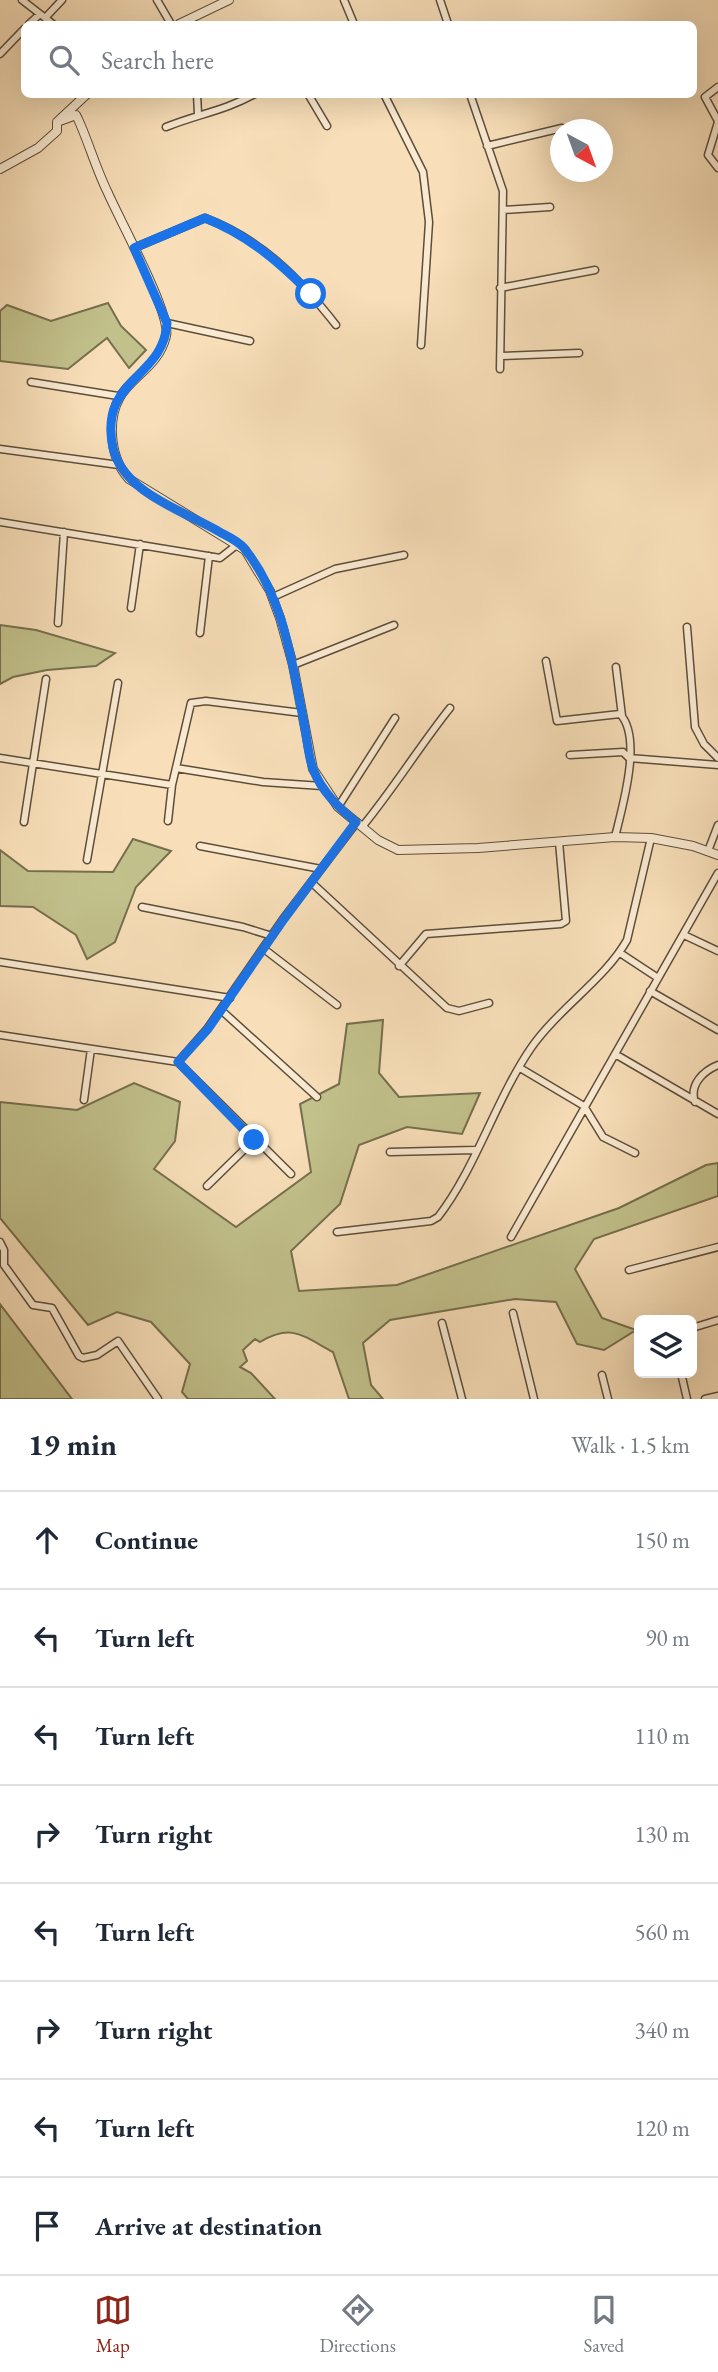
<!DOCTYPE html>
<meta charset="utf-8">
<style>
:root{--surface:#fff;--page:#f2f2f3;--text:#1f2937;--muted:#747a83;--line:#e0e1e3;--accent:#8f2418}
body{margin:0;font-family:"EB Garamond",serif;background:var(--page);color:var(--text)}
.controls{position:absolute;right:21px;bottom:21px;display:grid;overflow:hidden;border-radius:10px;box-shadow:0 7px 28px #0002}
.controls button{width:63px;height:63px;display:grid;place-items:center;padding:0;border:0;border-bottom:2px solid var(--line);background:var(--surface);color:var(--text);font:35px sans-serif}
.compass{position:absolute;left:550px;top:119px;width:63px;height:63px;border-radius:50%;background:var(--surface);box-shadow:0 7px 28px #0002;rotate:139deg}
.stop{position:absolute;width:21px;height:21px;margin:-16px;border:5px solid #1a73e8;border-radius:50%;background:#fff}
.stop.end{background:#1a73e8;border-color:#fff;box-shadow:0 2px 7px #0008}
.list{margin:0;padding:0;list-style:none}
h2{display:flex;justify-content:space-between;align-items:center;height:91px;margin:0;padding:0 28px;font-size:30px}
h2 small{font-size:23px;font-weight:400;color:var(--muted)}
.list li{display:grid;grid-template-columns:46px 1fr auto;gap:21px;align-items:center;box-sizing:border-box;height:98px;padding:0 28px;border-top:2px solid var(--line)}
.list b{display:block;font-size:26px;white-space:nowrap}
.list em{font-size:23px;font-style:normal;color:var(--muted)}
.icon{flex:none;width:38px;height:38px;fill:none;stroke:currentColor;stroke-width:2;stroke-linecap:round;stroke-linejoin:round}
.map{position:relative;flex:none;width:718px;height:1399px;overflow:hidden}
.search{position:absolute;background:var(--surface);box-shadow:0 7px 28px #0002;left:21px;right:21px;top:21px;height:77px;display:flex;align-items:center;gap:18px;box-sizing:border-box;padding:0 24px;border-radius:10px;color:var(--muted);font-size:26px}
.sheet{height:875px;background:var(--surface)}
nav{display:flex;justify-content:space-around;align-items:center;box-sizing:border-box;height:98px;border-top:2px solid var(--line);background:var(--surface);font-size:19px;color:var(--muted)}
nav a{display:grid;justify-items:center;gap:4px}
nav .on{color:var(--accent)}
.map>svg:first-child{display:block}
</style>
<div class="map">
<svg width="718" height="1399" viewBox="0 0 718 1399">
<rect width="100%" height="100%" fill="#f8dfb9"/>
<filter id="stains"><feTurbulence type="fractalNoise" baseFrequency=".00286" numOctaves="4"/><feColorMatrix values="0 0 0 0 .2 0 0 0 0 .09 0 0 0 0 .02 0 0 0 .5 -.17"/></filter>
<radialGradient id="worn" r=".72"><stop offset=".6" stop-color="#630" stop-opacity="0"/><stop offset="1" stop-color="#630" stop-opacity=".3"/></radialGradient>
<path fill="#c2c18c" stroke="#766f4e" stroke-width="2" d="M108,303L121,326L146,350L129,368L107,338L68,369L0,361V311L7,305L51,321Z
M0,625L36,630L115,653L96,666L47,670L13,677L0,684Z
M133,839L171,851L136,887L115,942L87,959L76,935L33,907L0,906V850L28,871L113,872Z
M383,1020L379,1073L399,1097L480,1093L462,1134L407,1127L359,1145L340,1204L291,1251L299,1291L397,1285L619,1208L706,1165L718,1163V1196L594,1239L575,1269L602,1318L636,1330L604,1350L577,1344L556,1302L515,1299L390,1320L363,1343L371,1385L383,1399H349L333,1352C303,1336 292,1323 260,1342L255,1339L243,1350L247,1361L240,1367L251,1373L275,1399H188L182,1392L190,1364L151,1322L117,1312L88,1325L0,1218V1102L77,1110L134,1083L180,1102L175,1141L154,1169L236,1227L311,1172L300,1104L339,1084L347,1024Z
M0,1304L72,1399H0Z"/>
<g fill="none" stroke-linecap="round" stroke-linejoin="round">
<defs>
<path id="minor" d="M22,0L53,24
M157,0L171,24
M344,0L354,24
M440,0L448,24
M45,18L62,0
M29,24L40,14
M0,54L24,29
M718,87L705,97L718,121
M197,94L198,114
M308,94L327,126
M384,94L423,172L429,222L421,345
M470,94L503,191L500,369
M718,122L708,155L718,168
M166,127C198,114 224,111 255,94
M487,146L562,128
M503,210L550,207
M134,248L205,218C261,239 300,279 336,325
M500,288L595,270
M167,323L250,341
M501,356L579,353
M31,382L118,396
M0,449L119,465
M0,522L220,558L238,544
M273,597L335,569L404,555
M131,608L140,544
M58,623L64,532
M687,627L695,727L704,744L718,758
M200,633L209,556
M546,661L557,721L620,714C643,738 622,808 615,837
M293,665L394,625
M616,667L622,716
M570,755L623,752L629,758L718,765
M0,758L172,785
M176,768L263,782L322,786
M338,807L395,718
M168,821L172,785L191,703L206,701L302,713
M24,822L46,679
M362,827C394,788 419,747 450,708
M200,846L321,869
M708,851L718,825
M87,860L118,683
M311,882L447,1008L459,1011L489,1003
M142,907L243,927L272,936
M684,935L718,951
M264,949L337,1005
M620,953L658,978
M0,962L230,998
M399,966L426,934L561,924L566,921L559,842
M650,991L718,1030
M221,1010L317,1097
M0,1035L178,1062L207,1029L283,919L357,822
M615,1054L718,1114
M178,1062L291,1174
M520,1068L584,1106L603,1137L635,1153
M84,1100L91,1049
M695,1102C689,1085 703,1071 718,1065
M390,1152L475,1150
M207,1186L254,1140
M337,1232L431,1221L438,1217C475,1170 496,1099 531,1048C558,1009 606,978 627,940L651,838
M511,1237L718,873
M0,1242L4,1250V1265L33,1305L52,1308L79,1356L83,1358L97,1355L118,1341L158,1399
M629,1270L718,1247
M513,1313L534,1399
M442,1323L462,1399
M692,1328L718,1320
M681,1373L687,1399
M602,1375L608,1399
M705,1399L718,1396"/>
<path id="tertiary" d="M179,24L229,0
M57,122L76,115L78,119C89,143 96,169 108,193C119,219 172,315 166,336C155,380 109,377 112,435C113,452 118,467 129,479L245,550L270,591L280,618L293,665L313,769L338,807L378,840L398,850L478,848L615,837L651,838L693,846L718,855
M0,169L38,148L57,131V122L87,94"/>
</defs>
<use href="#minor" stroke="#5d4e3a" stroke-width="9"/>
<use href="#tertiary" stroke="#5d4e3a" stroke-width="10"/>
<use href="#minor" stroke="#faead2" stroke-width="6"/>
<use href="#tertiary" stroke="#faead2" stroke-width="8"/>
</g>
<g fill="none" stroke-linecap="round" stroke-linejoin="round">
<path stroke="#1a73e8" stroke-width="9" d="M254,1140L178,1062L208,1029L284,919L356,822C339,808 322,792 313,769C308,755 307,738 304,723C292,663 284,597 244,548C237,540 226,536 218,531C181,510 123,492 113,448C98,378 164,379 167,323L134,248L205,218C248,235 279,262 311,294"/>
</g>
<rect width="100%" height="100%" filter="url(#stains)"/>
<rect width="100%" height="100%" fill="url(#worn)"/>
</svg>
<div class="controls">
<button><svg class="icon" aria-label="layers" viewBox="0 0 24 24"><path d="M12 4l9 5-9 5-9-5zM3 14l9 5 9-5"/></svg></button>
</div>
<svg class="compass" viewBox="-18 -18 36 36"><path d="M0-13l5 13h-10z" fill="#e53935"/><path d="M0 13l5-13h-10z" fill="#747a83"/></svg>
<div class="stop" style="left:311px;top:294px"></div>
<div class="stop end" style="left:254px;top:1140px"></div>
<div class="search"><svg class="icon" aria-label="search" viewBox="0 0 24 24"><circle cx="10" cy="10" r="6"/><path d="M15 15l6 6"/></svg>Search here</div>
</div>
<section class="sheet">
<h2>19 min<small>Walk · 1.5 km</small></h2>
<ul class="list">
<li><svg class="icon" aria-label="ahead" viewBox="0 0 24 24"><path d="M12 20V5M6 11l6-6 6 6"/></svg><div><b>Continue</b></div><em>150 m</em></li>
<li><svg class="icon" aria-label="left" viewBox="0 0 24 24"><path d="M17 20v-9H6M10 6l-5 5 5 5"/></svg><div><b>Turn left</b></div><em>90 m</em></li>
<li><svg class="icon" aria-label="left" viewBox="0 0 24 24"><path d="M17 20v-9H6M10 6l-5 5 5 5"/></svg><div><b>Turn left</b></div><em>110 m</em></li>
<li><svg class="icon" aria-label="right" viewBox="0 0 24 24"><path d="M7 20v-9h11M14 6l5 5-5 5"/></svg><div><b>Turn right</b></div><em>130 m</em></li>
<li><svg class="icon" aria-label="left" viewBox="0 0 24 24"><path d="M17 20v-9H6M10 6l-5 5 5 5"/></svg><div><b>Turn left</b></div><em>560 m</em></li>
<li><svg class="icon" aria-label="right" viewBox="0 0 24 24"><path d="M7 20v-9h11M14 6l5 5-5 5"/></svg><div><b>Turn right</b></div><em>340 m</em></li>
<li><svg class="icon" aria-label="left" viewBox="0 0 24 24"><path d="M17 20v-9H6M10 6l-5 5 5 5"/></svg><div><b>Turn left</b></div><em>120 m</em></li>
<li><svg class="icon" aria-label="arrive" viewBox="0 0 24 24"><path d="M6 21V4h12l-3 4 3 4H6"/></svg><div><b>Arrive at destination</b></div></li>
</ul>
</section>
<nav>
<a class="on"><svg class="icon" aria-label="map" viewBox="0 0 24 24"><path d="M3 6l6-2 6 2 6-2v14l-6 2-6-2-6 2zM9 4v14M15 6v14"/></svg>Map</a>
<a><svg class="icon" aria-label="directions" viewBox="0 0 24 24"><path d="M12 3l9 9-9 9-9-9zM9 14v-3h6M13 9l2 2-2 2"/></svg>Directions</a>
<a><svg class="icon" aria-label="saved" viewBox="0 0 24 24"><path d="M7 4h10v16l-5-4-5 4z"/></svg>Saved</a>
</nav>
